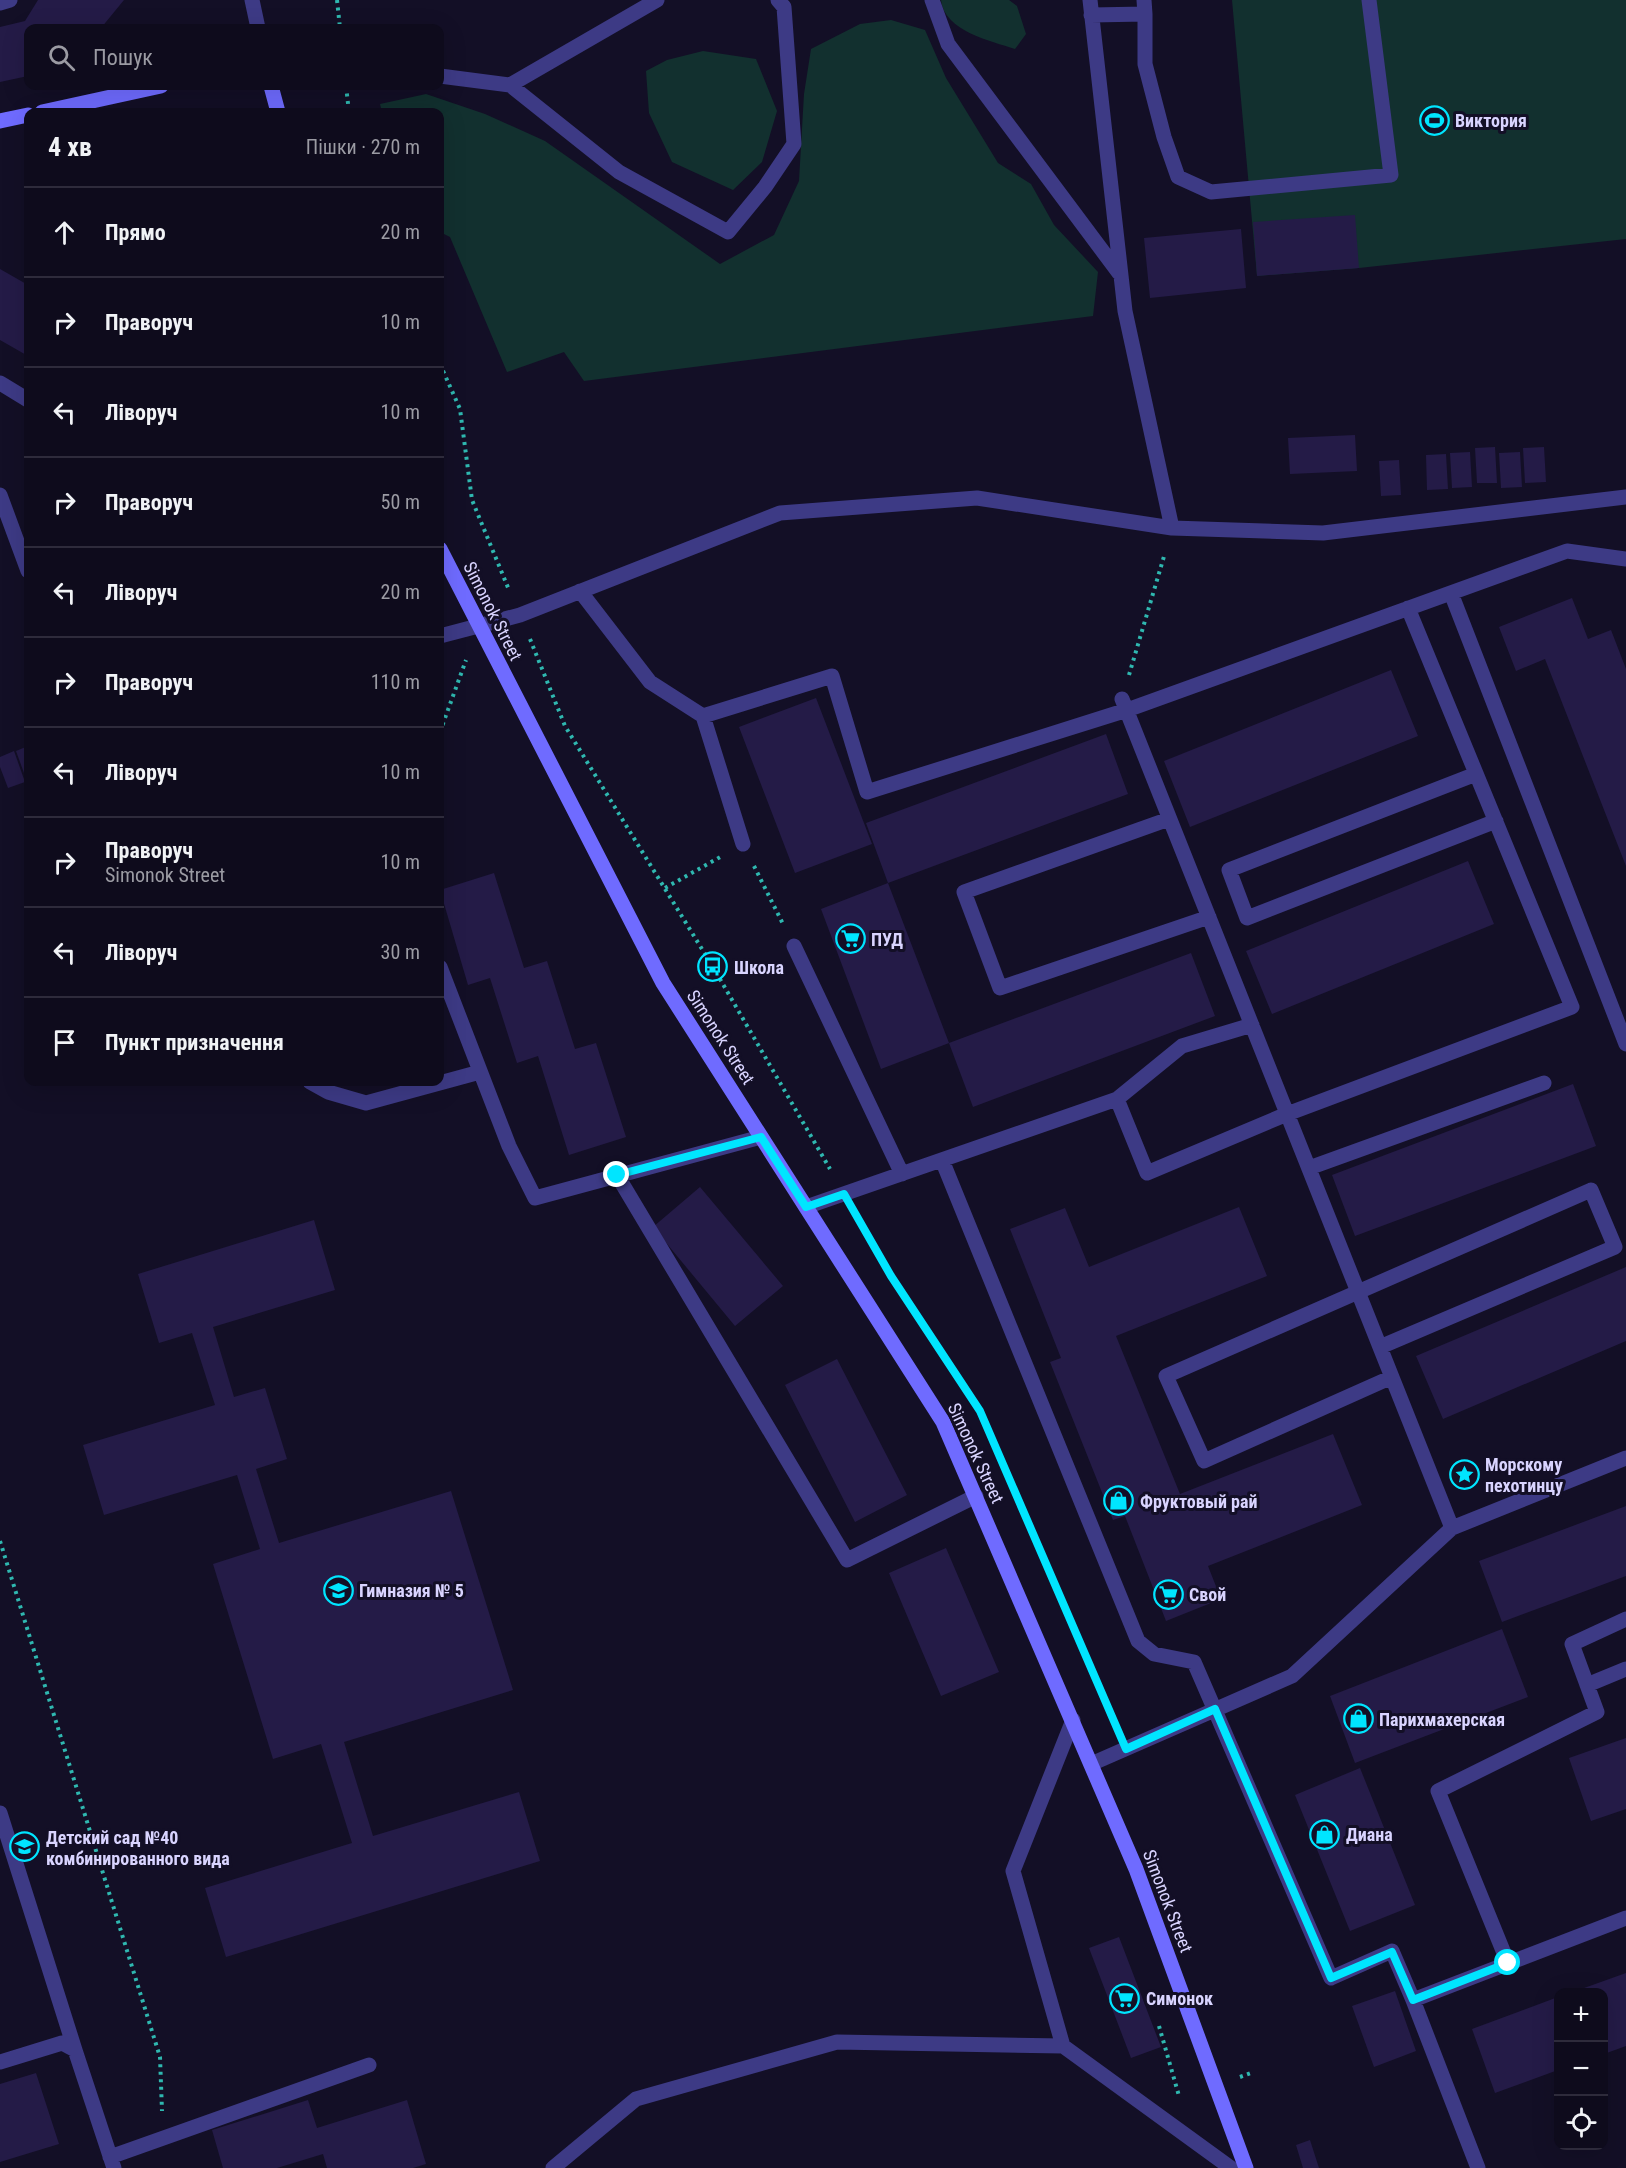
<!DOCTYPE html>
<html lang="uk">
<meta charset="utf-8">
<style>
:root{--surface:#0e0b1c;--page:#171425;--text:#f1f3f6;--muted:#9b9ba3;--line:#2e2b3b}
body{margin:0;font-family:"Roboto Condensed",sans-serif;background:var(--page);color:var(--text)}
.controls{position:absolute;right:18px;bottom:18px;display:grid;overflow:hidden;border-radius:12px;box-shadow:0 6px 24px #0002}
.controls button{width:54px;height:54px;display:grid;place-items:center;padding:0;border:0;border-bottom:2px solid var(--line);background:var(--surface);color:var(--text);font:30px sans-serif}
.stop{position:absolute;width:18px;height:18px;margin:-14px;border:4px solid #00e5ff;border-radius:50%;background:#fff}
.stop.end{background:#00e5ff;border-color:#fff;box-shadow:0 2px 6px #0008}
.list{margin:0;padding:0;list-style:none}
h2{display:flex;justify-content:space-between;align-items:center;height:78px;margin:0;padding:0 24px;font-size:26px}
h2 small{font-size:20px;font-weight:400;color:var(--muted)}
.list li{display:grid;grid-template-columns:39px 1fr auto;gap:18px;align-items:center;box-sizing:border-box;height:90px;padding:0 24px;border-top:2px solid var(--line)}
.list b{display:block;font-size:22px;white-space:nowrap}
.list p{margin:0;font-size:20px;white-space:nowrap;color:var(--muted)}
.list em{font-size:20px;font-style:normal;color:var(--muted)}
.icon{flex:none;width:33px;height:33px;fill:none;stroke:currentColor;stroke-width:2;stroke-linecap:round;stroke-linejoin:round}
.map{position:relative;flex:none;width:1626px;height:2168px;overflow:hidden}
.search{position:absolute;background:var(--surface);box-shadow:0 6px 24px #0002;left:24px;top:24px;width:420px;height:66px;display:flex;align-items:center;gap:15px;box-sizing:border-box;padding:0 21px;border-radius:12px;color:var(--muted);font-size:22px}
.panel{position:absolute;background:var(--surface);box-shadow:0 6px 24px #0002;left:24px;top:108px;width:420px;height:978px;border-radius:12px}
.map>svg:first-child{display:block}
</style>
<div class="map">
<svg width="1626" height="2168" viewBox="0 0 1626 2168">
<rect width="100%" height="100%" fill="#130f26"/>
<path fill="#12302f" d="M941,0H1009L1017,6L1026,34L1015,49C991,41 944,31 941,0Z
M1232,0H1626V239L1359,268L1257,276Z
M891,20L925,30L946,78L998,163L1031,184L1054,225L1098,272L1093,316L584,381L564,352L507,372L450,237L440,232V112H382L380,104L426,94L485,114L545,141L720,264L774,235L799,181L804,94L811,49L860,24Z
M703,51L756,59L777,111L762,162L733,190L672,162L649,113L646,71L667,60Z"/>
<path fill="#241b47" d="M38,0H124L101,28H28V76L0,82V27L25,21Z
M1355,215L1359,268L1257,276L1253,222Z
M1241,229L1246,288L1150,298L1144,238Z
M0,269L28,285V356L0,340Z
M1355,435L1357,471L1290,474L1288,438Z
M1495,447L1497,483H1477L1475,448Z
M1544,447L1546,482L1525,483L1523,448Z
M1470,452L1472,487L1452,488L1450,453Z
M1520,452L1522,487L1501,488L1499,453Z
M1446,454L1448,489L1427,490L1426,455Z
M1399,460L1401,495L1381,496L1379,461Z
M1572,598L1588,639L1611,630L1626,669V866L1545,659L1516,671L1499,627Z
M1391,670L1418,736L1190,827L1164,761Z
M816,698L872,844L795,873L739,727Z
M1106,734L1128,794L888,883L866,823Z
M28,746V784L16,751Z
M14,751L25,782L8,788L0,767V757Z
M1468,861L1494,924L1272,1014L1246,951Z
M494,873L524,968L547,961L575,1049L596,1043L626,1137L569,1155L538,1056L517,1063L490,978L468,985L440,890Z
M888,883L949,1043L881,1069L821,909Z
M1191,953L1215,1016L973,1107L949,1043Z
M1573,1084L1596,1146L1355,1236L1332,1175Z
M700,1187L783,1286L735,1326L653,1227Z
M1239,1207L1267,1276L1116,1336L1180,1494L1333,1434L1362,1505L1208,1566L1221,1599L1166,1621L1125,1516L1113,1520L1050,1362L1061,1358L1010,1229L1065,1208L1089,1267Z
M314,1220L335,1290L213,1327L234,1397L265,1388L287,1459L256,1469L279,1543L451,1491L513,1690L344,1742L373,1836L519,1792L540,1861L226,1957L205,1888L352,1843L321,1744L273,1759L213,1564L260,1549L237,1475L104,1515L83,1445L215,1405L192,1333L159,1343L138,1274Z
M1626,1267V1341L1443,1419L1416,1356Z
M837,1359L907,1495L855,1522L785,1385Z
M1626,1506V1576L1502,1622L1479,1561Z
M946,1548L999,1672L941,1696L889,1573Z
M1502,1629L1528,1697L1355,1763L1330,1696Z
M1626,1738V1809L1591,1821L1569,1758Z
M1360,1768L1415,1905L1350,1931L1295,1795Z
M1119,1937L1161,2047L1131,2058L1089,1948Z
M1626,1973V2046L1604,2054V1992H1573Z
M1395,1991L1416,2051L1374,2067L1352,2006Z
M1558,1997V2070L1495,2093L1472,2029Z
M36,2073L59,2144L0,2162V2084Z
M308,2100L317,2128L407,2100L426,2164L413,2168H327L323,2154L277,2168H223L212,2130Z
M1310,2140L1319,2168H1303L1296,2145Z"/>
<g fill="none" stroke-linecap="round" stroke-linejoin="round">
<path stroke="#2fb8b0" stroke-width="4" stroke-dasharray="3 4.5" stroke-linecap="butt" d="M337,0L340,28
M346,86L349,112
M440,364L460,409L472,500L509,590
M530,639L565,726L713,967L830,1169
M1129,675L1165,553
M440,732L466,660
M754,866L783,924
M665,888L722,856
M857,1218L891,1276L980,1411L1116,1725
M0,1541L160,2057L162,2111
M1159,2026L1179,2096
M1240,2077L1254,2072"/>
<path stroke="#3d3a85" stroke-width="15" d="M932,0L948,44L1119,273
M1090,0L1125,311L1172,528L1323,533L1626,497
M0,3L10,0
M1145,14V64L1164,137L1178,177L1211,192L1391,175L1369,0
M1091,15L1145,14L1144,0
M440,76L510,85L657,0
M510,85L619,172L728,232L765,187L794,144L784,7L778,0
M0,383L28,400
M0,495L28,571
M580,591L650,682L703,716L743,844
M1451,593L1626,1044
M440,636L520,615L780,513L977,498L1172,528
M1122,699L1452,1528
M703,716L832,676L867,792L1127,710L1567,551L1626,559
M1476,774L1229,870L1247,918L1496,821
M1169,819L964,892L1000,988L1209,917
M794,946L902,1174
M440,967L509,1146L535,1198L761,1137
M310,1082L328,1092L366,1103L480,1072
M1117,1099L1147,1173L1287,1114L1572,1007L1408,608
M942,1160L1138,1641L1154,1654L1194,1662L1331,1978L1392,1951L1413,2000
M1309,1168L1544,1083
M617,1175L847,1560L976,1496
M806,1207L1117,1099L1182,1046L1252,1025
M1380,1347L1615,1247L1591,1190L1166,1376L1204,1461L1392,1377
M1587,1685L1626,1669
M1091,1764L1292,1676L1452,1528L1626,1458
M0,1813L75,2050
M1508,1963L1438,1791L1597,1712L1572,1644L1626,1619
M1063,2046L1013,1871L1073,1720
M0,2062L62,2043L75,2050L114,2168
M110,2157L369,2065
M553,2168L636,2099L837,2042L1063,2046L1231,2168
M1478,2168L1413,2000L1626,1918"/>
<path stroke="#3d3a85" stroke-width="15" d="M252,0L258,28"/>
<path stroke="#6f6bff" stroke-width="15" d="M271,86L278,112
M42,112L161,86
M0,121L28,115
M440,549L663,983L943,1422L1136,1869L1246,2168"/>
</g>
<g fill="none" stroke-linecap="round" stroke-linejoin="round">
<path stroke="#00e5ff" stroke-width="8" d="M617,1175L761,1137L806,1207L844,1194L891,1276L980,1411L1126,1749L1215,1709L1331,1978L1392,1952L1413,2000L1508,1963"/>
</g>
<defs>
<symbol id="stadium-ring" viewBox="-11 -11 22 22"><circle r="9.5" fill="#130f26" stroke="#00e5ff" stroke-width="1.5"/><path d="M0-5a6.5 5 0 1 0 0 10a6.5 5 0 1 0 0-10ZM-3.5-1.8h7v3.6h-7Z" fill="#00e5ff"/></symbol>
<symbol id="supermarket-ring" viewBox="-11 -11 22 22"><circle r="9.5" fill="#130f26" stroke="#00e5ff" stroke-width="1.5"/><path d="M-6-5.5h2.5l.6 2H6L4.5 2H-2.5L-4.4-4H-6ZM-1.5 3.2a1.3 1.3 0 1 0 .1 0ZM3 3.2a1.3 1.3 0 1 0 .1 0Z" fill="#00e5ff"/></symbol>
<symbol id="bus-ring" viewBox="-11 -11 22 22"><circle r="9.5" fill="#130f26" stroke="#00e5ff" stroke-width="1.5"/><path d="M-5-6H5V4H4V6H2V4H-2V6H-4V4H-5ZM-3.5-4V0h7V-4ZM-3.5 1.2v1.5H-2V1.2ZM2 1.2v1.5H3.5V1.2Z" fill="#00e5ff"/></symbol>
<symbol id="sight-ring" viewBox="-11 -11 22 22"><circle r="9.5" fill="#130f26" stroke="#00e5ff" stroke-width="1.5"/><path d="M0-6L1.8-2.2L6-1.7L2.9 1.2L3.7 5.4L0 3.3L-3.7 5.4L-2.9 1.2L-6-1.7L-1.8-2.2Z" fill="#00e5ff"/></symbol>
<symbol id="shop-ring" viewBox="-11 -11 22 22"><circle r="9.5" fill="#130f26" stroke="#00e5ff" stroke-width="1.5"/><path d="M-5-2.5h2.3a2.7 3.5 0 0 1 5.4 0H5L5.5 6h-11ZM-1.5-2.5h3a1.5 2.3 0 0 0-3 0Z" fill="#00e5ff"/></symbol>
<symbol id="school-ring" viewBox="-11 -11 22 22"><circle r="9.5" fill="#130f26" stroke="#00e5ff" stroke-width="1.5"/><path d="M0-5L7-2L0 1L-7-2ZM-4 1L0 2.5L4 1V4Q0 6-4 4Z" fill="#00e5ff"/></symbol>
</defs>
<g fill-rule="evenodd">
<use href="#stadium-ring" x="1418" y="104" width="33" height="33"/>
<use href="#supermarket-ring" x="834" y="922" width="33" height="33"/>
<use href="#bus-ring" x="696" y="950" width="33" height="33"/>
<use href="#sight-ring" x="1448" y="1458" width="33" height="33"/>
<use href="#shop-ring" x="1102" y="1484" width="33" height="33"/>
<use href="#school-ring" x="322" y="1574" width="33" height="33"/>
<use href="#supermarket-ring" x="1152" y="1578" width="33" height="33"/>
<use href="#shop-ring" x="1342" y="1702" width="33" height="33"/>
<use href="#shop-ring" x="1308" y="1818" width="33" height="33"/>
<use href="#school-ring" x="8" y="1830" width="33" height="33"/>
<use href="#supermarket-ring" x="1108" y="1982" width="33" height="33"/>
</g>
<g text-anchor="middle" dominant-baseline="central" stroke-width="6" stroke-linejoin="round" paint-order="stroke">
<g font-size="18" font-weight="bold" fill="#d9d4ff" stroke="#130f26" text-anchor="start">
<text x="1455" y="120">Виктория</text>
<text x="871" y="939">ПУД</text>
<text x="734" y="967">Школа</text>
<text x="1485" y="1464">Морскому<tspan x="1485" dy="21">пехотинцу</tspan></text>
<text x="1140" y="1501">Фруктовый рай</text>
<text x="359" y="1590">Гимназия № 5</text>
<text x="1189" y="1594">Свой</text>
<text x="1379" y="1719">Парихмахерская</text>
<text x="1346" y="1834">Диана</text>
<text x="46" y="1837">Детский сад №40<tspan x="46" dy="21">комбинированного вида</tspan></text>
<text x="1146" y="1998">Симонок</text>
</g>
<g font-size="18" fill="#d9d4ff" stroke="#130f26">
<text transform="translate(493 611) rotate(63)">Simonok Street</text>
<text transform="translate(721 1037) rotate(57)">Simonok Street</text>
<text transform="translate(976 1453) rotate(65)">Simonok Street</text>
<text transform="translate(1168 1901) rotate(69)">Simonok Street</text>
</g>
</g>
</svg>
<div class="controls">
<button>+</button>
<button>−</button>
<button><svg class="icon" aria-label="locate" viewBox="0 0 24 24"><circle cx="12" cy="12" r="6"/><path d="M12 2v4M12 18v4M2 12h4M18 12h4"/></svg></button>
</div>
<div class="stop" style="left:1508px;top:1963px"></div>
<div class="stop end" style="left:617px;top:1175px"></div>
<div class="search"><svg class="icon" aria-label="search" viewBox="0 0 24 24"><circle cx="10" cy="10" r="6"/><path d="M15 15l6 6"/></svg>Пошук</div>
<section class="panel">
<h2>4 хв<small>Пішки · 270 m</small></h2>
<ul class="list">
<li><svg class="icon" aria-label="ahead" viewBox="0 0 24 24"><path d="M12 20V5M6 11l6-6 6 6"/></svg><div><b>Прямо</b></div><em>20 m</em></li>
<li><svg class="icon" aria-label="right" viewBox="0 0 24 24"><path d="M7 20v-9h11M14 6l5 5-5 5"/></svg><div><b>Праворуч</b></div><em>10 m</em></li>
<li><svg class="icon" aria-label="left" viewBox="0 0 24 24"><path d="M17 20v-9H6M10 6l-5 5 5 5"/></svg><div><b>Ліворуч</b></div><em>10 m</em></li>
<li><svg class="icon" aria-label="right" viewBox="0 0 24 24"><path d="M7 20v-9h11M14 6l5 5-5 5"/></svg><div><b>Праворуч</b></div><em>50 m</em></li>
<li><svg class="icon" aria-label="left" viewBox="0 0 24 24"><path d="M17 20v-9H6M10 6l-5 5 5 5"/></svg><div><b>Ліворуч</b></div><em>20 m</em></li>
<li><svg class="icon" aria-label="right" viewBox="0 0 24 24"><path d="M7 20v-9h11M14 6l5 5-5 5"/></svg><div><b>Праворуч</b></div><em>110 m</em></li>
<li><svg class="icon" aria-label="left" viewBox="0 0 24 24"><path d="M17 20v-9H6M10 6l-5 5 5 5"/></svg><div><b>Ліворуч</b></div><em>10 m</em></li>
<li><svg class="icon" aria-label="right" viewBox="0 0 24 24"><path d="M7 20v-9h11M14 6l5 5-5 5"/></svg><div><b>Праворуч</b><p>Simonok Street</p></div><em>10 m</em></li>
<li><svg class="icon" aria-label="left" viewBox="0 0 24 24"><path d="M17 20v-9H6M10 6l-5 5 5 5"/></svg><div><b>Ліворуч</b></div><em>30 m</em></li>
<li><svg class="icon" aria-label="arrive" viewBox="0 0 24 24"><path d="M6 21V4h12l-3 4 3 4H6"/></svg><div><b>Пункт призначення</b></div></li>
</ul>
</section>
</div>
